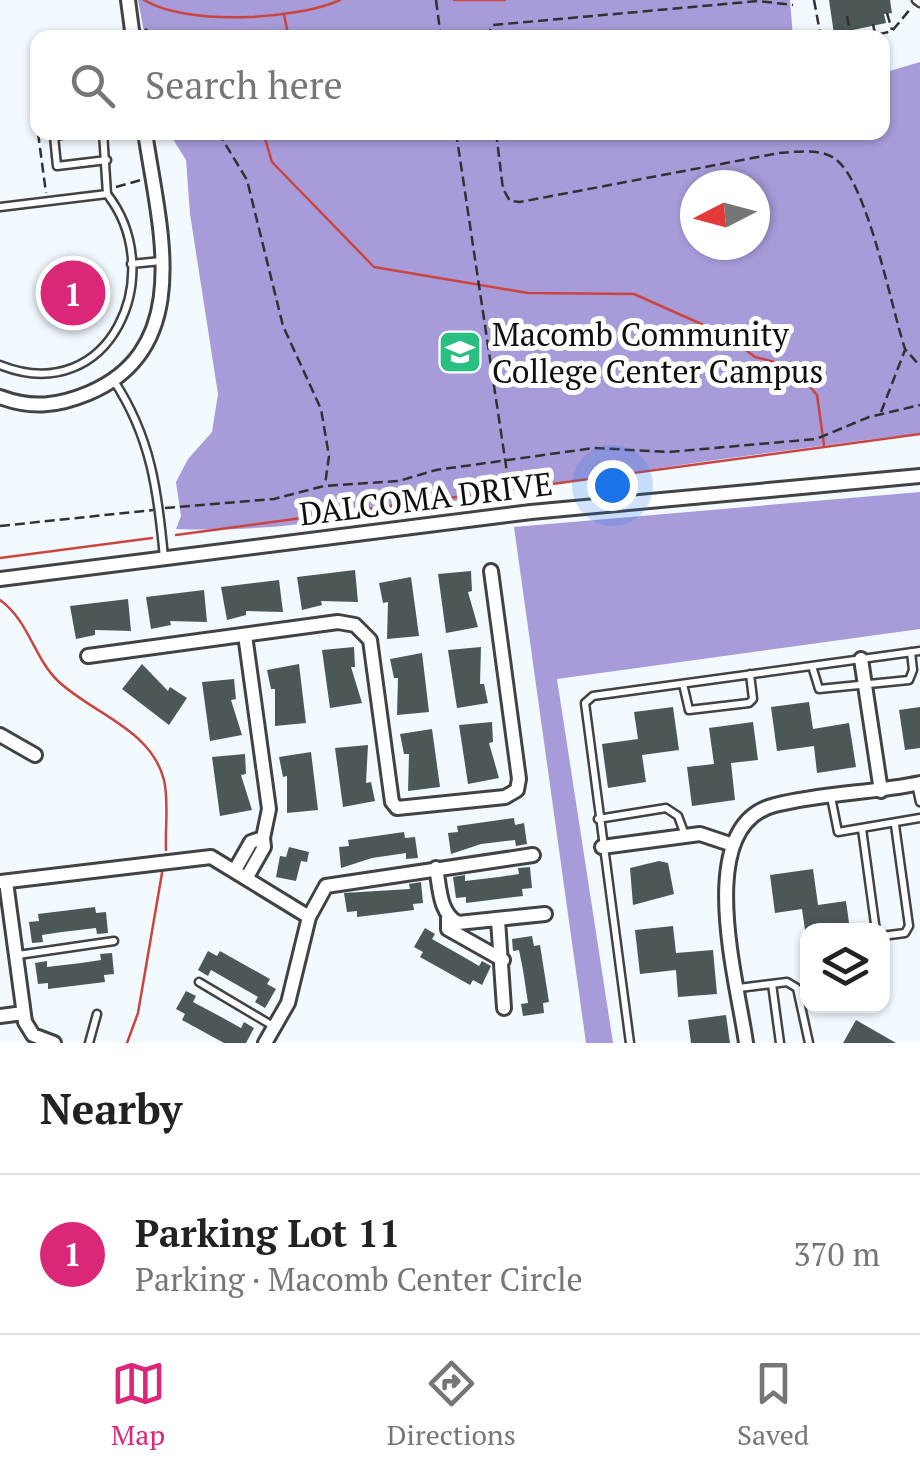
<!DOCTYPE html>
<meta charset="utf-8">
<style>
:root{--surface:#fff;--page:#f2f2f2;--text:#222;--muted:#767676;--line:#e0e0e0;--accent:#db2777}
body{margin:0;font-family:"PT Serif",serif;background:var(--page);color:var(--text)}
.controls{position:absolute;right:30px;bottom:30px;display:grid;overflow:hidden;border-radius:20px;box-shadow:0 2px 8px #0004}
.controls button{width:90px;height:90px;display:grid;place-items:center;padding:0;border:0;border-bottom:2px solid var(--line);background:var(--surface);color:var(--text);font:50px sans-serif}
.compass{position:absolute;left:680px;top:170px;width:90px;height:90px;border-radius:50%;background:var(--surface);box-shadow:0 2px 8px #0004;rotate:264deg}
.you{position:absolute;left:612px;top:485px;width:35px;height:35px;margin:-25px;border:8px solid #fff;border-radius:50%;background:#1a73e8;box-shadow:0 0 0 15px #1a73e833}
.badge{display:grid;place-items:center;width:65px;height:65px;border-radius:50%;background:var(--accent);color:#fff;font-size:32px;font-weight:700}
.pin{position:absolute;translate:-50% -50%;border:5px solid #fff;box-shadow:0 2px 10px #0006}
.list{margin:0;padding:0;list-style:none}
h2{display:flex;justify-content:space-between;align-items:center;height:130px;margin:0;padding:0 40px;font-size:42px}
h2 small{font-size:32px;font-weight:400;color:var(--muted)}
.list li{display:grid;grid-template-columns:65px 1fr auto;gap:30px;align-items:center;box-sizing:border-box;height:160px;padding:0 40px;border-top:2px solid var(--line)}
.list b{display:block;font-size:38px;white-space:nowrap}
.list p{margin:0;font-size:32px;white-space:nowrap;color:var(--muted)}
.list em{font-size:32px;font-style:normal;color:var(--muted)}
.icon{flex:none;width:55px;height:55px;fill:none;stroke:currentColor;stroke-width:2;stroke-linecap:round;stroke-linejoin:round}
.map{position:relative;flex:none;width:920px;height:1043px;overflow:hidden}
.search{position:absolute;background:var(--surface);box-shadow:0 2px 8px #0004;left:30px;right:30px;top:30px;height:110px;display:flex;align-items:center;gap:25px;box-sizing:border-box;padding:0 35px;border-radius:20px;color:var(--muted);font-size:38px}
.sheet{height:290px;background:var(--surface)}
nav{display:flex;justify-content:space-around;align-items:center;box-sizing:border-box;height:140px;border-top:2px solid var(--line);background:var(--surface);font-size:28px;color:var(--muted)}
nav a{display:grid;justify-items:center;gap:5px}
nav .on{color:var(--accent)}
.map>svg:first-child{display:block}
</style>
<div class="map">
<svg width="920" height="1043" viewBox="0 0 920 1043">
<rect width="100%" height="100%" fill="#f2f9ff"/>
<path fill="#a79bda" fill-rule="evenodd" d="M138,0H790L793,37H145Z
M920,62V433C789,450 659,467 529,488C414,507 293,534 176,529L181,516L176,482L188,459L212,432L218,394L190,214L186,160L169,133L882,132L883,73ZM755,185V245H695V185Z
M920,492V629L557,679L613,1043H586L514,527Z"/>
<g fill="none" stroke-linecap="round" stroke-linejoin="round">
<path stroke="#cb453f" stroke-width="2.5" d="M144,0C186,26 296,20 340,0
M454,0H505
M284,15L289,38
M263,132L272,162L374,267L528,293L634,294L726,335L755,357L794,367L817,395L824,445
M176,535L920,434
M0,558L152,538
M0,600C29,621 34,658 58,681C93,714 151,729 164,780C169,801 165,828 166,850
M127,1043L138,1013L162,873"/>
</g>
<path fill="#4c5758" d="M829,0H890L892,13L884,14L886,23L834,34Z
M355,570L358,602L321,601L322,605L302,610L297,577Z
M471,571L472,591L468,592L478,627L446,633L438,574Z
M411,577L419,636L387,639L388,602L383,603L379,583Z
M279,580L283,612L246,611V615L227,620L221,587Z
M204,590L207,622L170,621L171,625L151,629L146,597Z
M128,599L131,631L95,630V635L76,639L70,606Z
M354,647L355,667H351L362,703L330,708L322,650Z
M481,647L480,684H484L488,703L457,708L448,650Z
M422,653L429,712L397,715L398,678H394L390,659Z
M142,664L168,691L170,687L187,698L169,725L122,689Z
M299,664L306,723L275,726V689H271L267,670Z
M234,679L236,699L231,700L242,735L210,741L202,682Z
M809,702L813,729L849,723L856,767L817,773L814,746L777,751L771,707Z
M673,707L679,750L642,755L646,782L608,788L602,744L638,739L634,712Z
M920,707V748L905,750L899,710Z
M492,722L493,742L489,743L499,778L468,784L459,725Z
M753,722L758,760L731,763L735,800L692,806L687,767L714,764L709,728Z
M432,729L440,787L408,791L409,754H404L400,734Z
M368,745L366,783L371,782L375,801L343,807L335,748Z
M311,752L318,810L287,813V776L283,777L279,757Z
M245,754L246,774L241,775L252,810L220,816L212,757Z
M514,818L515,825L524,823L527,844L516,846L515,840L481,844L451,854L448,833L458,832L457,826Z
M404,832L405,838L415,837L418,858L406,859V853L372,858L341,868L339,847L349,846L348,840Z
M289,847L309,852L307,862L301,861L296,881L276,877L280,856L286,857Z
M659,861L668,863L674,894L633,905L630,868Z
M530,867L532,888L522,889L523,896L466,903V897L456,898L453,877L465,875V881L499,877L519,874L518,868Z
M813,869L818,905L846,901L850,930H805L802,909L775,913L770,875Z
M421,882L423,903L413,904L414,910L357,917V911L347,912L344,893L410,889L409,884Z
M95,907L96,913L106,912L108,933L97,934L96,928L62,932L42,935L43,942L32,943L29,922L39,921L38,914Z
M673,926L676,953L713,950L717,994L678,997L676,970L640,974L635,930Z
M425,928L435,934L432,939L462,956L479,966L482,961L491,966L482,985L473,980L470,985L420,957L423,952L414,947Z
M532,936L534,946L540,945L549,1002L543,1003L544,1013L523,1016L521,1004L528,1003L523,970L519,950L513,951L512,939Z
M208,951L217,956L220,951L270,979L267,984L276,989L265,1008L255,1002L258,997L211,970L208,976L198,970Z
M112,953L114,974L104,975L105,982L48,989V983L38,984L35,963L47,961V967L81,963L101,960L100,954Z
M186,991L196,996L193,1002L223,1018L241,1028L244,1022L254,1028L246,1043H224L182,1020L185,1014L176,1009Z
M726,1015L730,1043H691L688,1020Z
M856,1020L896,1043H843Z"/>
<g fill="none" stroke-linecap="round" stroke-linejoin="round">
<defs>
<path id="lane" d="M916,0L920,3
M81,132L54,136L57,166L107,160
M103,132L107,194
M0,207L107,194C169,273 111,409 0,365
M131,264L161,261
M114,381C151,437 158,492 164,558
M812,666L819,689L909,680L913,670L911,652
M683,684L689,710L749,703L753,699L750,674
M916,784L920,802
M831,797L838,832L920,818
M598,819L666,808L678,816L685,835
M862,829L876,931
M882,936L905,933L909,926L895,825
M18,955L114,941
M199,982L273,1026
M772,984L780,1043
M739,988L787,982L797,988L809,1043
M89,1043L97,1014
M630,1043L585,703L593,696L920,651"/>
<path id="street" d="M128,0L133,38
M0,397C32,409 58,406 89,393C197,347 158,223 145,132
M0,579L531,512L920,476
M245,635L269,809L263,838
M88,656L338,622L355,625L370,640L392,802L397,808L505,797L517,790L519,779L491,571
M861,659L881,791
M0,735L35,755
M602,847L700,834L730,844
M436,868C440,888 439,913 458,923L545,914
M235,870L251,842L263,838L264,847L247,877
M0,882L211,857L309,917
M6,882L25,1022L33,1035L54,1043
M448,918V929L503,960
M498,920L504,1008
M0,1016L23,1013
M265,1043L288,1003L309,917L326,886L533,855
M746,1043C738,983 692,825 775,805C822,793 872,793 920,783"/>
</defs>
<use href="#lane" stroke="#424242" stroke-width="11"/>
<use href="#street" stroke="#424242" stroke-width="18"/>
<path stroke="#313131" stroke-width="2.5" stroke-dasharray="10 5" stroke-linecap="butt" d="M436,0L441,38
M814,0L821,38
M887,13L892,30
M847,16L851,38
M873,24L875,34
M145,29L157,38
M486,38L493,25L758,1L793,5
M864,38L892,31L912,7
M218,132L247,180L283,326L321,409L329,456L325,485
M456,132L511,499
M496,132L503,189L510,201L520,202L779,153C795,152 819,148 834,158C867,179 891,307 905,349L920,366
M38,133L46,193
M116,187L141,180
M881,412L905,350
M165,508L274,499L324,486L399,481L436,470L594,448L669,452L816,439L869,417L920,405
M0,526L153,510"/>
<use href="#lane" stroke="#fff" stroke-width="6"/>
<use href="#street" stroke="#fff" stroke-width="12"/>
</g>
<defs>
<symbol id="university-square" viewBox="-11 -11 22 22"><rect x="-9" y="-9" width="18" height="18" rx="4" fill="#29be82" stroke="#fff"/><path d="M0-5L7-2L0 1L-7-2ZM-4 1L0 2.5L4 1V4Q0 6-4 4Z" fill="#fff"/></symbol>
</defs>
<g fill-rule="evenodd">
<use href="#university-square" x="435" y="327" width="50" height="50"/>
</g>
<g text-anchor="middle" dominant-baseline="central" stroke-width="10" stroke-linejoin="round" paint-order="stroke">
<g font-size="32" fill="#0f0f0f" stroke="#fff" text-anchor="start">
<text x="492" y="334">Macomb Community<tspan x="492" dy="37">College Center Campus</tspan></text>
</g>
<g font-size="32" fill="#0f0f0f" stroke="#fff">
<text transform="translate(426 498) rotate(-7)">DALCOMA DRIVE</text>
</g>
</g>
</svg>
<div class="controls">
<button><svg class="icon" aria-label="layers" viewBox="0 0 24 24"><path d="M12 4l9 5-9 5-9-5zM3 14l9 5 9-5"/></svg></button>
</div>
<svg class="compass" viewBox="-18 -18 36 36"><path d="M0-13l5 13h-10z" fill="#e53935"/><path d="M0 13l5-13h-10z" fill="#767676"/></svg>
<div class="you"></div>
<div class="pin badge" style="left:73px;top:293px">1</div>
<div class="search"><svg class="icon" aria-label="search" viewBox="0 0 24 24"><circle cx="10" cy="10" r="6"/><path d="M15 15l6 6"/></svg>Search here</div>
</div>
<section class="sheet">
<h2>Nearby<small></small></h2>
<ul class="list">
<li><span class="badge">1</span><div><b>Parking Lot 11</b><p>Parking · Macomb Center Circle</p></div><em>370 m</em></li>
</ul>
</section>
<nav>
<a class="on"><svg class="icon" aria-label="map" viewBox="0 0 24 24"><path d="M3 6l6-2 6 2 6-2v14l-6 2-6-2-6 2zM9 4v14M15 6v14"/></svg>Map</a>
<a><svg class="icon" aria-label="directions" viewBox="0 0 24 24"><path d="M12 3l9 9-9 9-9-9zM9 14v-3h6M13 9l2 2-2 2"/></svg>Directions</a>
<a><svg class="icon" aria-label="saved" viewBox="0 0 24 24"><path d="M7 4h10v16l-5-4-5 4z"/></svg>Saved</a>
</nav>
